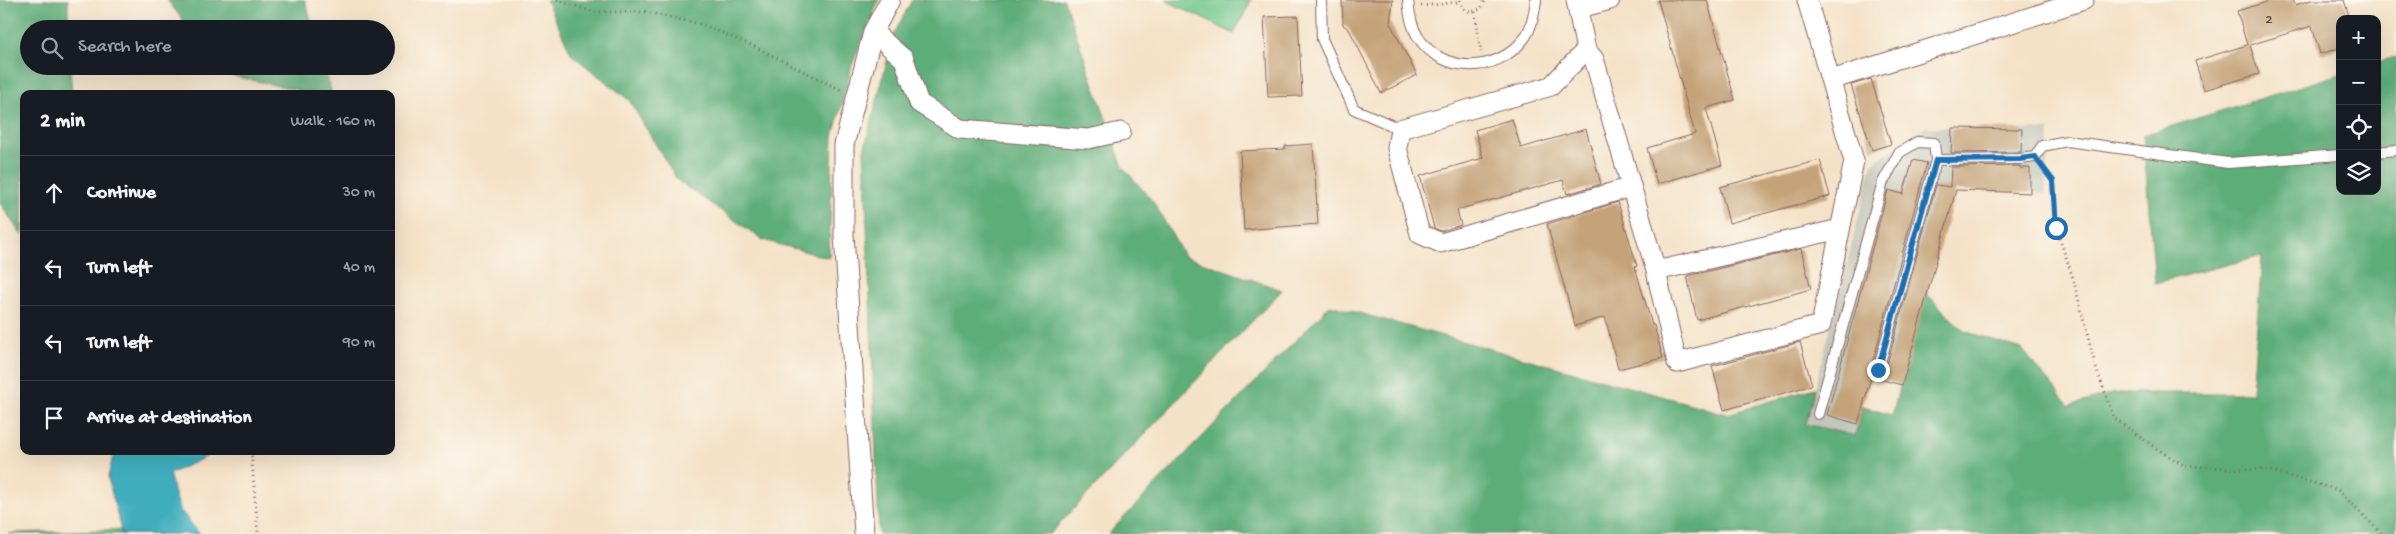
<!DOCTYPE html>
<meta charset="utf-8">
<style>
:root{--surface:#171b24;--page:#242831;--text:#f1f3f6;--muted:#9ea1a6;--line:#363941}
body{margin:0;font-family:"Gochi Hand",sans-serif;background:var(--page);color:var(--text)}
.controls{position:absolute;right:15px;top:15px;display:grid;overflow:hidden;border-radius:10px;box-shadow:0 5px 20px #0002}
.controls button{width:45px;height:45px;display:grid;place-items:center;padding:0;border:0;border-bottom:1px solid var(--line);background:var(--surface);color:var(--text);font:25px sans-serif}
.stop{position:absolute;width:15px;height:15px;margin:-11px;border:4px solid #1f6fb2;border-radius:50%;background:#fff}
.stop.end{background:#1f6fb2;border-color:#fff;box-shadow:0 1px 5px #0008}
.list{margin:0;padding:0;list-style:none}
h2{display:flex;justify-content:space-between;align-items:center;height:65px;margin:0;padding:0 20px;font-size:21px}
h2 small{font-size:16px;font-weight:400;color:var(--muted)}
.list li{display:grid;grid-template-columns:32px 1fr auto;gap:15px;align-items:center;box-sizing:border-box;height:75px;padding:0 20px;border-top:1px solid var(--line)}
.list b{display:block;font-size:19px;white-space:nowrap}
.list em{font-size:16px;font-style:normal;color:var(--muted)}
.icon{flex:none;width:28px;height:28px;fill:none;stroke:currentColor;stroke-width:2;stroke-linecap:round;stroke-linejoin:round}
.map{position:relative;flex:none;width:2396px;height:534px;overflow:hidden}
.search{position:absolute;background:var(--surface);box-shadow:0 5px 20px #0002;left:20px;top:20px;width:375px;height:55px;display:flex;align-items:center;gap:12px;box-sizing:border-box;padding:0 18px;border-radius:28px;color:var(--muted);font-size:19px}
.panel{position:absolute;background:var(--surface);box-shadow:0 5px 20px #0002;left:20px;top:90px;width:375px;height:365px;border-radius:10px}
.map>svg:first-child{display:block}
</style>
<div class="map">
<svg width="2396" height="534" viewBox="0 0 2396 534">
<rect width="100%" height="100%" fill="#fbf7ec"/>
<filter id="ink" filterUnits="userSpaceOnUse"><feTurbulence type="fractalNoise" baseFrequency=".02" numOctaves="2"/><feDisplacementMap in="SourceGraphic" scale="10" xChannelSelector="R" yChannelSelector="G"/><feConvolveMatrix kernelMatrix="1 2 1 2 8 2 1 2 1" color-interpolation-filters="sRGB"/></filter>
<filter id="wash" filterUnits="userSpaceOnUse"><feTurbulence type="fractalNoise" baseFrequency=".0096" numOctaves="4" result="noise"/><feDisplacementMap in="SourceGraphic" scale="20" xChannelSelector="R" yChannelSelector="G"/><feGaussianBlur stdDeviation="1.12" result="paint"/><feColorMatrix in="noise" values="0 0 0 0 0 0 0 0 0 0 0 0 0 0 0 0 0 1.4 0 .05"/><feComposite in="paint" operator="in"/></filter>
<g filter="url(#wash)">
<rect width="100%" height="100%" fill="#f4e2c8"/>
<path fill="#c3c6b9" d="M1925,127L2050,130L2045,193L1956,190L1883,380L1870,379L1855,436L1806,424L1872,164Z"/>
<path fill="#72c98e" stroke="#5e745c" d="M1165,0H1251L1234,34Z"/>
<path fill="#5dad79" stroke="#546652" d="M0,0H68V29H29V66H70L72,94H24L22,236L0,203Z
M167,0H305L314,29H190Z
M546,0H879L852,65L833,137L829,258L763,240L677,180L629,100L572,55Z
M912,0H1064L1123,167L1154,203L1184,256L1282,290L1050,534H879L864,150L894,34Z
M2396,57V534H1108L1330,305L1727,414L1815,388L1806,424L1855,436L1863,407L1892,415L1927,294L1964,331L2022,349L2069,406L2114,393H2252L2262,256L2155,283L2143,135L2340,74V191H2377V62Z
M219,66H324L332,94H316L224,74Z
M156,528L160,534H8L15,533Z"/>
<path fill="#40adbd" stroke="#456674" d="M114,451H208L206,457L169,474L180,510L200,534H122L108,478Z"/>
<g id="blocks">
<path fill="#c4a379" d="M1342,0H1393L1390,23L1417,75L1381,93L1349,29L1343,25Z
M1658,0H1707L1735,100L1706,108L1722,165L1657,184L1647,148L1695,134Z
M2273,0H2293L2295,5L2311,0H2344L2350,19H2340V48L2320,54L2312,26L2250,45L2259,74L2204,90L2195,61L2247,45L2237,11Z
M1298,16L1302,96L1268,97L1264,17Z
M1871,79L1891,144L1872,150L1851,85Z
M1512,119L1521,148L1586,129L1601,184L1567,194L1563,180L1457,210L1461,225L1441,231L1434,228L1420,176L1483,158L1475,130Z
M1952,128L2022,129L2021,152L1951,153Z
M1313,144L1318,224L1244,230L1240,151L1285,149V146Z
M1820,160L1830,196L1729,223L1720,187Z
M1913,160L1927,163L1871,368L1873,374L1877,377L1882,375L1885,372L1936,185L1950,187L1951,167L2020,166V168H2030V193L1956,190L1902,385L1871,377L1858,424L1827,415L1888,190L1903,194Z
M1618,202L1637,266L1635,267L1652,325H1654L1663,358L1618,369L1605,317L1575,326L1547,224Z
M1801,249L1811,289L1697,320L1687,276Z
M1800,342L1812,385L1724,410L1712,366Z"/>
</g>
</g>
<g filter="url(#ink)">
<use href="#blocks" fill-opacity="0" stroke="#866362" stroke-width="1"/>
<g fill="none" stroke-linecap="round" stroke-linejoin="round">
<defs>
<path id="lane" d="M1321,0L1322,39L1354,109L1400,129
M1408,0C1409,13 1411,26 1418,37C1442,74 1496,74 1523,40C1532,29 1534,14 1536,0
M2377,152L2396,150
M1878,370L1936,160L2020,159L2035,157L2042,146L2067,141L2228,163L2340,155
M1818,414L1883,182L1899,153L1917,142L1934,143L1936,160"/>
<path id="street" d="M1576,0L1586,50L1594,59L1656,271L1677,363L1821,325L1854,161L1807,0
M1579,8L1610,0
M873,32L904,59L919,103L960,129L1088,139L1121,132
M1586,50L1551,86L1400,129L1397,148L1420,234L1441,243L1631,187
M1831,80L2084,0
M1656,271L1840,229
M864,534L844,235V145L873,32L890,0"/>
</defs>
<use href="#lane" stroke="#866362" stroke-width="12"/>
<use href="#street" stroke="#866362" stroke-width="21"/>
<path stroke="#866362" stroke-width="3" stroke-dasharray="1 4" stroke-linecap="butt" d="M557,0L594,12H646L701,24L755,47L841,90
M1460,0L1463,8L1470,12L1481,9L1485,0
M1421,6L1460,2
M1475,12L1481,52
M2043,167L2053,181L2056,228L2073,278L2095,365L2114,418L2154,447L2185,466L2267,470L2338,490L2382,534
M251,451L258,534"/>
<use href="#lane" stroke="#fff" stroke-width="10"/>
<use href="#street" stroke="#fff" stroke-width="19"/>
</g>
</g>
<g fill="none" stroke-linecap="round" stroke-linejoin="round" filter="url(#ink)">
<path stroke="#1f6fb2" stroke-width="6" d="M1878,370L1936,160L2020,159L2035,157L2053,181L2056,228"/>
</g>
<g text-anchor="middle" dominant-baseline="central" stroke-width="4" stroke-linejoin="round" paint-order="stroke">
<g font-size="15" fill="#68403e">
<text x="2269" y="20">2</text>
</g>
</g>
</svg>
<div class="controls">
<button>+</button>
<button>−</button>
<button><svg class="icon" aria-label="locate" viewBox="0 0 24 24"><circle cx="12" cy="12" r="6"/><path d="M12 2v4M12 18v4M2 12h4M18 12h4"/></svg></button>
<button><svg class="icon" aria-label="layers" viewBox="0 0 24 24"><path d="M12 4l9 5-9 5-9-5zM3 14l9 5 9-5"/></svg></button>
</div>
<div class="stop" style="left:2056px;top:228px"></div>
<div class="stop end" style="left:1878px;top:370px"></div>
<div class="search"><svg class="icon" aria-label="search" viewBox="0 0 24 24"><circle cx="10" cy="10" r="6"/><path d="M15 15l6 6"/></svg>Search here</div>
<section class="panel">
<h2>2 min<small>Walk · 160 m</small></h2>
<ul class="list">
<li><svg class="icon" aria-label="ahead" viewBox="0 0 24 24"><path d="M12 20V5M6 11l6-6 6 6"/></svg><div><b>Continue</b></div><em>30 m</em></li>
<li><svg class="icon" aria-label="left" viewBox="0 0 24 24"><path d="M17 20v-9H6M10 6l-5 5 5 5"/></svg><div><b>Turn left</b></div><em>40 m</em></li>
<li><svg class="icon" aria-label="left" viewBox="0 0 24 24"><path d="M17 20v-9H6M10 6l-5 5 5 5"/></svg><div><b>Turn left</b></div><em>90 m</em></li>
<li><svg class="icon" aria-label="arrive" viewBox="0 0 24 24"><path d="M6 21V4h12l-3 4 3 4H6"/></svg><div><b>Arrive at destination</b></div></li>
</ul>
</section>
</div>
